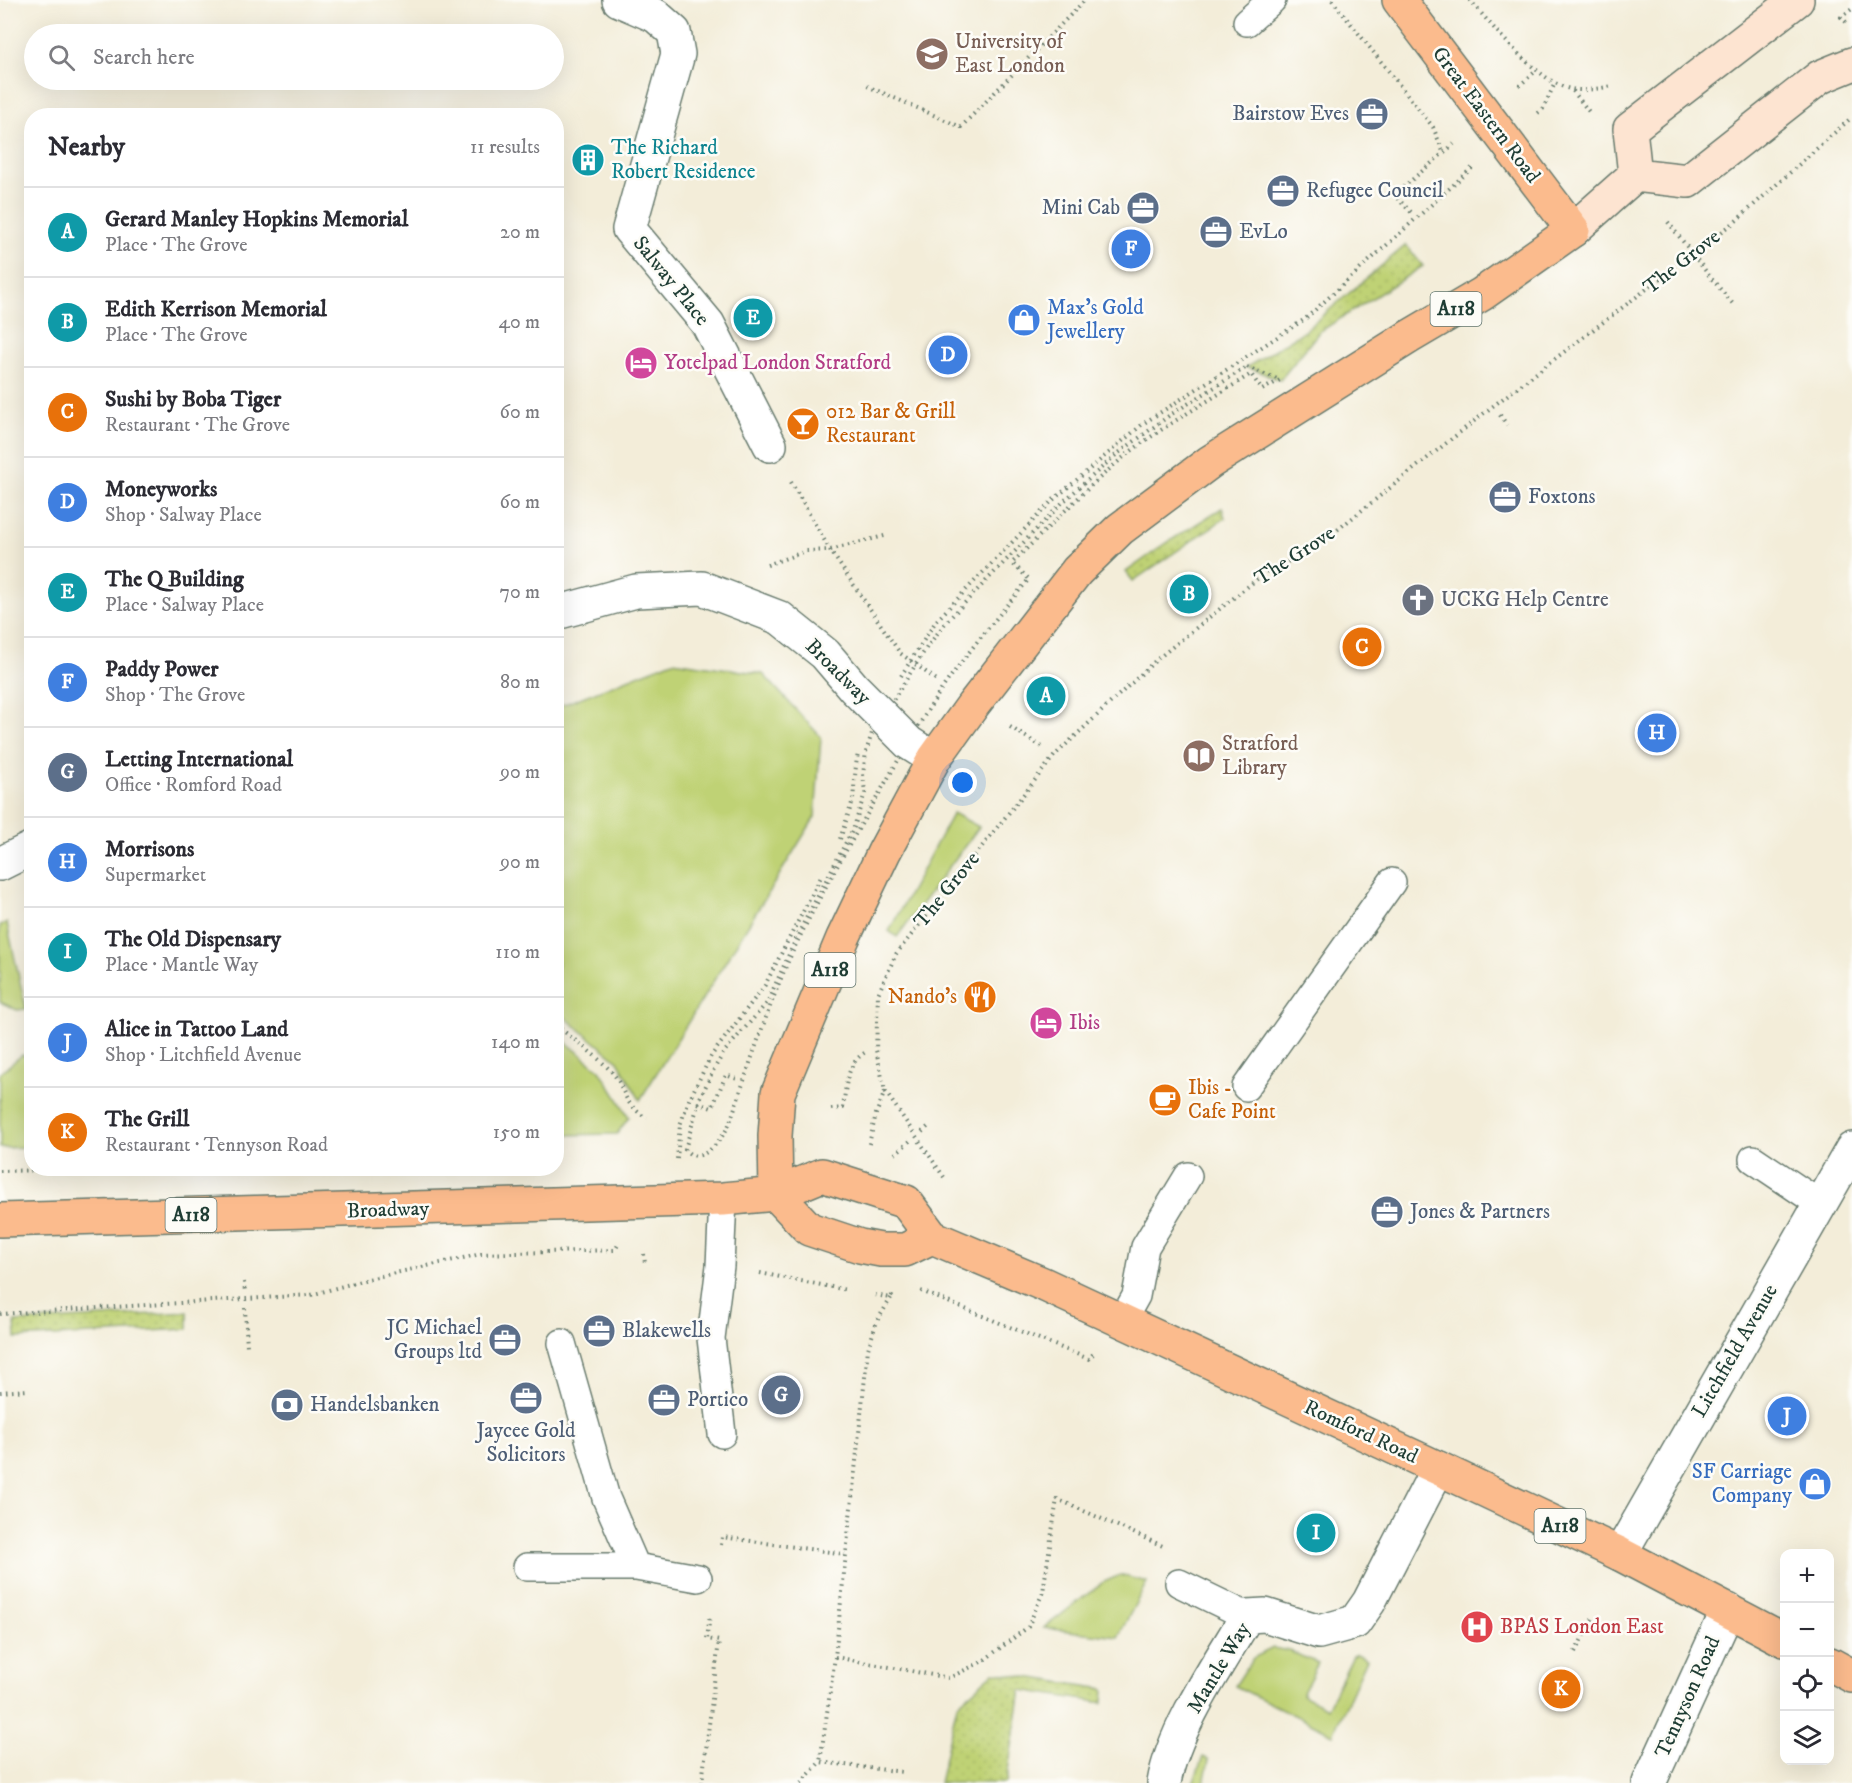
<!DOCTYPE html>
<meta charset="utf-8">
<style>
:root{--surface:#fff;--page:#f2f2f3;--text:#2b2b33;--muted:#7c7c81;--line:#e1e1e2;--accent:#0b8043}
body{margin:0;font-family:"IM FELL DW Pica",serif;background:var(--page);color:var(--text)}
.controls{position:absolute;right:18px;bottom:18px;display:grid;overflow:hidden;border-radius:12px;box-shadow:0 6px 24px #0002}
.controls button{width:54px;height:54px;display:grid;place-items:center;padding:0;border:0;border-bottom:2px solid var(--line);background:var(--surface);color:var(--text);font:30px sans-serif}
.you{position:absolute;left:963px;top:783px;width:21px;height:21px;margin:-15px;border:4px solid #fff;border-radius:50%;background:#1a73e8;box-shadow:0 0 0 9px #1a73e833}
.badge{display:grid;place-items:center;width:39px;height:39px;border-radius:50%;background:var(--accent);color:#fff;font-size:20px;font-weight:700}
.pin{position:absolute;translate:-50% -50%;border:3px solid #fff;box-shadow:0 2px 6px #0006}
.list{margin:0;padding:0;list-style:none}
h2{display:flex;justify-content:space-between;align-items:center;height:78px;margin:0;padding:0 24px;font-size:26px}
h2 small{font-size:20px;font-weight:400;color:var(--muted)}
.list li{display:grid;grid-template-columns:39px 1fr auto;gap:18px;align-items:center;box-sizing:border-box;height:90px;padding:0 24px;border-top:2px solid var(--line)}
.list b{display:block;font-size:22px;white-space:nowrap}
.list p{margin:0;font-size:20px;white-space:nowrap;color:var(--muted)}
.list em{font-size:20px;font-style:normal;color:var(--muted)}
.icon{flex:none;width:33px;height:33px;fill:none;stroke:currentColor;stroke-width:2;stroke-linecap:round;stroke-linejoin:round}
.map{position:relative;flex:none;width:1852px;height:1783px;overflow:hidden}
.search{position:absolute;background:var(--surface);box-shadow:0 6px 24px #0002;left:24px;top:24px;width:540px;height:66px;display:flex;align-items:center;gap:15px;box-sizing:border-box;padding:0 21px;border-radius:33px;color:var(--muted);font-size:22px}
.panel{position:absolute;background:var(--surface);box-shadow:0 6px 24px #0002;left:24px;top:108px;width:540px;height:1068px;border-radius:24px}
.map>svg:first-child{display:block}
</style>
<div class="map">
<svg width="1852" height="1783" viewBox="0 0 1852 1783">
<defs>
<pattern id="garden-dots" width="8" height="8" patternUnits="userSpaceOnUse" patternTransform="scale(1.5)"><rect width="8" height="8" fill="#bfd275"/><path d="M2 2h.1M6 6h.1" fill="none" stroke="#a4b566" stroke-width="1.8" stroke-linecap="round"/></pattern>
</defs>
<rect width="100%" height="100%" fill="#fdfcf7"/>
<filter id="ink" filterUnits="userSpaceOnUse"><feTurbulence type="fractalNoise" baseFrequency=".0167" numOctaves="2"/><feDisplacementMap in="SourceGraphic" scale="12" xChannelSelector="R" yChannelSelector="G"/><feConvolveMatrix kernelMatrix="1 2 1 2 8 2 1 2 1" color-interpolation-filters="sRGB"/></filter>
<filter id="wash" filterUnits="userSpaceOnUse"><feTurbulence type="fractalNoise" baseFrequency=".008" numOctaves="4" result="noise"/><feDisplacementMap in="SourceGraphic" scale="24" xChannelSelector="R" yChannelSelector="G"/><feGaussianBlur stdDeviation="1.35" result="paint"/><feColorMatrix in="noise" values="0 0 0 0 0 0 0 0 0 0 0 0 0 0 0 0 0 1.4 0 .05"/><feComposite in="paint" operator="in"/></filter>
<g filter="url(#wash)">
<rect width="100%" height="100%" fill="#f3edd9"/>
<path fill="#bfd275" stroke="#6f8854" stroke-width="1.5" d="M673,661L763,674L821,737L815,817L640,1100L618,1061L557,1011V707Z
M953,813L979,827L897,937L889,931Z
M7,923L26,1009L17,1010L0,1002V925Z
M556,1034L600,1070L629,1117L617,1134L557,1135Z
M22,1055L31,1056V1147L0,1148V1073Z
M1120,1575L1147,1582L1118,1637L1044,1628L1102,1583Z
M1273,1648L1289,1651L1318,1663L1302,1695L1327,1708L1353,1656L1357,1654L1367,1659L1333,1734L1235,1686L1253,1658Z
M1203,1757L1209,1760L1204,1783H1193Z"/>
<path fill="url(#garden-dots)" stroke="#6f8854" stroke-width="1.5" d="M1406,245L1423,266L1319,332L1280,380L1247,367L1303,332Z
M1222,508L1225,518L1133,581L1126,572L1168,542Z
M188,1312V1329L16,1338L15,1322Z
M994,1672L1104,1689L1103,1703L1021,1690L1006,1783H939L957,1705Z"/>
</g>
<g filter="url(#ink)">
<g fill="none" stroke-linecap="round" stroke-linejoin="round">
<defs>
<path id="lane" d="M1247,22L1272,0
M1246,1087L1392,882
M1753,1159L1820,1204
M1122,1321L1136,1296L1145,1247L1188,1176
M562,1343L606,1498L636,1567
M722,1434L711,1338L720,1266L723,1199
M527,1567H636L698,1578
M1179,1583L1247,1616"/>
<path id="street" d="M619,0L656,16L674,32L678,54L629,229L708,324L770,445
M556,613L636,591L702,588L780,618L825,654L854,688L909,743L934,759
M0,864L32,848
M1620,1554L1852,1149
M1164,1783C1173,1730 1219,1663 1247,1616L1265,1615L1319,1632L1355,1622L1369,1602L1438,1468
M1649,1783L1728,1610"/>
<path id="secondary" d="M1635,175L1630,129L1797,0
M1573,230L1635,175L1688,181L1820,77L1852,64"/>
<path id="primary" d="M776,1194L775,1136L778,1093L843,938L884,852L934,759L973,705L1077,571L1120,529L1210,462L1409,337L1482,294L1573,230L1399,0
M776,1194L809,1229L860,1246L881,1250H905L932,1237
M0,1220L723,1199L776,1194L822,1175L906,1202L932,1237L1043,1284L1438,1468L1620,1554L1784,1640
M1830,1664L1852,1676"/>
</defs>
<use href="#lane" stroke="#697b6e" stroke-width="30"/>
<use href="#street" stroke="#697b6e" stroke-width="36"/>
<use href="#secondary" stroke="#697b6e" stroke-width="36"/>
<use href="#primary" stroke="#697b6e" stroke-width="36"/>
<path stroke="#697b6e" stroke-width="4" stroke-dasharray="1.5 4.5" stroke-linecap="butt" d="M1332,0L1433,127L1444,154
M1470,0C1491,25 1540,84 1571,89C1583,92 1601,88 1613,86
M1846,22L1841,17L1852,9
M867,86L961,127L1085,0
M1519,86L1536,71
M1573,91L1590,113
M1538,113L1543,109L1555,83
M1411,212L1394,195L1454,144
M1668,222L1711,278L1733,304
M1247,367L1280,380L1262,390L1251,374C1209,401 1164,425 1125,456C1085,489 1049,527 1012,563L1029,579C1000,614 970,649 944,686C919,722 898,761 876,799C846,850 816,902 791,955C767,1009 749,1067 730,1122C725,1136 700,1170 685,1149L700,1098L713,1071L724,1052L767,1003L800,930L854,827L865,793L863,774L866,752L872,733L927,647L947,621L1064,501L1116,455L1170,415Z
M1500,415L1507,425
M791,482L830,550L900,653L938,681
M767,565L806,551L830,550L888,535
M901,676L936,621L1053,500L1144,423L1305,319L1472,168
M1010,727L1044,748
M840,839L853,800L856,765L858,753
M556,1025C574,1040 595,1054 611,1071C627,1089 620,1102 647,1118
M698,1103L712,1108L726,1075L737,1079
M831,1109L843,1108C846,1087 846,1061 868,1051
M922,1132L930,1125
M869,1144L876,1114L885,1091
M895,1154L910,1141
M677,1159L680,1125L689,1100L711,1056L765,985L822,875
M0,1171L150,1168
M944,1177L885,1091L876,1050L878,994L896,954L1055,755L1156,660L1266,572L1312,550L1493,406L1736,221L1852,117
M644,1254L645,1264
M760,1273L847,1290
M244,1282L245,1292
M921,1291L1089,1359L1093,1354
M875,1295L891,1298L893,1293
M891,1298L877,1321L868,1349L835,1657L820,1762L903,1772
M245,1308L247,1347
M0,1314L311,1295L368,1279L481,1254L615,1250L618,1245
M0,1392L28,1390
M721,1545L722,1537L845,1554
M1575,1652L1594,1616
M835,1657L949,1678L983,1661L1028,1627L1043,1592L1057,1499L1165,1547
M702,1783L719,1641L707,1639L710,1615
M801,1783L820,1762"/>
<use href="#lane" stroke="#fff" stroke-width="27"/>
<use href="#street" stroke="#fff" stroke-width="33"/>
<use href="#secondary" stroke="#fde4d1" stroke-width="33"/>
<use href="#primary" stroke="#fbbb8d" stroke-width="33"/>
</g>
</g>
<defs>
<symbol id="university-disc" viewBox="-11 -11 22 22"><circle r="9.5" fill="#8d6e63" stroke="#fdfcf7"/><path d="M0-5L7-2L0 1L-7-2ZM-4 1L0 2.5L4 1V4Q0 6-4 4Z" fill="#fff"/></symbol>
<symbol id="office-disc" viewBox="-11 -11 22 22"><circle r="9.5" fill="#5c6f8a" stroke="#fdfcf7"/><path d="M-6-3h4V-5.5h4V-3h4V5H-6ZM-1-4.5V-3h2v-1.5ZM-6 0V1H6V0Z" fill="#fff"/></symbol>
<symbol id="building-disc" viewBox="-11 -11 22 22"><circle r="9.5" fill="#0f9aa8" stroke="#fdfcf7"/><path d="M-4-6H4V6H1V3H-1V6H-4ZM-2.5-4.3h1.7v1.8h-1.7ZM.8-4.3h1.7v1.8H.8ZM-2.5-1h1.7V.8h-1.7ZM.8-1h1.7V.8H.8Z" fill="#fff"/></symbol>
<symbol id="shop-disc" viewBox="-11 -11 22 22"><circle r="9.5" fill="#3f7fe0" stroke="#fdfcf7"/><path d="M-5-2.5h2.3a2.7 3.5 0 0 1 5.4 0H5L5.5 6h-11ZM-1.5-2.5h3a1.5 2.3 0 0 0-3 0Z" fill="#fff"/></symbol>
<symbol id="hotel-disc" viewBox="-11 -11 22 22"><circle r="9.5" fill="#d1479c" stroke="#fdfcf7"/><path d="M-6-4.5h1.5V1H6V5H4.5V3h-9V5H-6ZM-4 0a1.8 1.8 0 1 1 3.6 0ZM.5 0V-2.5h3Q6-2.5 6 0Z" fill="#fff"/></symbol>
<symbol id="bar-disc" viewBox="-11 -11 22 22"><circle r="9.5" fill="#e8710a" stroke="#fdfcf7"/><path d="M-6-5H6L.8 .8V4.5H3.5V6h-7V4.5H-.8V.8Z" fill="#fff"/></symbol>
<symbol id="church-disc" viewBox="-11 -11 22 22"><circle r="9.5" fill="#6b7280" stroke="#fdfcf7"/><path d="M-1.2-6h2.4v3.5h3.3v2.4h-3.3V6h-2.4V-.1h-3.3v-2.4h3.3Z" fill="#fff"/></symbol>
<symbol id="library-disc" viewBox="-11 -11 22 22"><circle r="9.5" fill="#8d6e63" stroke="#fdfcf7"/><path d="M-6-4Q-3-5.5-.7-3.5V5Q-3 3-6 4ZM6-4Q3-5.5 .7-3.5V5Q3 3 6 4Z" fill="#fff"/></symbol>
<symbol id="restaurant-disc" viewBox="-11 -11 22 22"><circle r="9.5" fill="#e8710a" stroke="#fdfcf7"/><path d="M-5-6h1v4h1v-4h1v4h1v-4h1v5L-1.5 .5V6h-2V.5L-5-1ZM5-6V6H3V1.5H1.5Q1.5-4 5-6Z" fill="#fff"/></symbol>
<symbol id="cafe-disc" viewBox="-11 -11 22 22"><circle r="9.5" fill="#e8710a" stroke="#fdfcf7"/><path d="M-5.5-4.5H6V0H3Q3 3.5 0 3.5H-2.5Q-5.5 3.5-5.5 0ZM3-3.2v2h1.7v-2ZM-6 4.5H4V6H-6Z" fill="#fff"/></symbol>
<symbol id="bank-disc" viewBox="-11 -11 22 22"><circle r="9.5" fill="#5c6f8a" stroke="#fdfcf7"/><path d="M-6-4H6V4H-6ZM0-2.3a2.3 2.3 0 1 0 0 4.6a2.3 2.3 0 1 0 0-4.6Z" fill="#fff"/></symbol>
<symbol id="hospital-disc" viewBox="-11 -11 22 22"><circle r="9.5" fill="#e0444e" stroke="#fdfcf7"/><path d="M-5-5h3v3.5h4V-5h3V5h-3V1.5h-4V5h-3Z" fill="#fff"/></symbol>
</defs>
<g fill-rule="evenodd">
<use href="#university-disc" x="913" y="35" width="38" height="38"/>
<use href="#office-disc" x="1353" y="95" width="38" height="38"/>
<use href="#building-disc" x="569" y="141" width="38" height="38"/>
<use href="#office-disc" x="1264" y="172" width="38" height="38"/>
<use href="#office-disc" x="1124" y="189" width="38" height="38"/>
<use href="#office-disc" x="1197" y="213" width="38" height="38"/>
<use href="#shop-disc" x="1005" y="301" width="38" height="38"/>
<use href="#hotel-disc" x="622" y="344" width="38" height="38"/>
<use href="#bar-disc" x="784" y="405" width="38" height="38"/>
<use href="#office-disc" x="1486" y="478" width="38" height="38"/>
<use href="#church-disc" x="1399" y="581" width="38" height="38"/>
<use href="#library-disc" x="1180" y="737" width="38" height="38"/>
<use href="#restaurant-disc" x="961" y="978" width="38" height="38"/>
<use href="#hotel-disc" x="1027" y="1004" width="38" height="38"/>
<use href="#cafe-disc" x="1146" y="1081" width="38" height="38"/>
<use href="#office-disc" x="1368" y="1193" width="38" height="38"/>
<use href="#office-disc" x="580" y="1312" width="38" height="38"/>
<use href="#office-disc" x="486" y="1321" width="38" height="38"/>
<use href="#office-disc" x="507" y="1379" width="38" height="38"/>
<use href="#office-disc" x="645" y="1381" width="38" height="38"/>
<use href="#bank-disc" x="268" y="1386" width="38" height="38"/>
<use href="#shop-disc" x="1796" y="1465" width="38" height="38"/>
<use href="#hospital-disc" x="1458" y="1608" width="38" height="38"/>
</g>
<g text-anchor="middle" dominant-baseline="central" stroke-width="5" stroke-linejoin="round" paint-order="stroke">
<g fill="#fdfcf7" stroke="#62766e" stroke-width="1.5">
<rect x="1430.5" y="292" width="51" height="34" rx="4.5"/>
<rect x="804.5" y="953" width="51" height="34" rx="4.5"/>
<rect x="165.5" y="1198" width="51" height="34" rx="4.5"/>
<rect x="1534.5" y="1509" width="51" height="34" rx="4.5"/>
</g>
<g font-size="20" font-weight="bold" fill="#1f3d34">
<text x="1456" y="309">A118</text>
<text x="830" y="970">A118</text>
<text x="191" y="1215">A118</text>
<text x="1560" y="1526">A118</text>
</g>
<g font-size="21" fill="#785e54" stroke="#fdfcf7" text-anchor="start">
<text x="955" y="42">University of<tspan x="955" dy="24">East London</tspan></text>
<text x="1222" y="744">Stratford<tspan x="1222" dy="24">Library</tspan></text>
</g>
<g font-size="21" fill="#4e5e75" stroke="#fdfcf7" text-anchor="start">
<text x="1349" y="114" text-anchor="end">Bairstow Eves</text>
<text x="1306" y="191">Refugee Council</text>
<text x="1120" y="208" text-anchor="end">Mini Cab</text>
<text x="1239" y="232">EvLo</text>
<text x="1528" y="497">Foxtons</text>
<text x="1410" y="1212">Jones &amp; Partners</text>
<text x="482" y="1328" text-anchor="end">JC Michael<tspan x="482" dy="24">Groups ltd</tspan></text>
<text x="622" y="1331">Blakewells</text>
<text x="687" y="1400">Portico</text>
<text x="310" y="1405">Handelsbanken</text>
<text x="526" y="1431" text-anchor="middle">Jaycee Gold<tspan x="526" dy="24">Solicitors</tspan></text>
</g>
<g font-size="21" fill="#1f3d34" stroke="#fdfcf7">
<text transform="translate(1486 115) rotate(53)">Great Eastern Road</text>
<text transform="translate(1682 262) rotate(-38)">The Grove</text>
<text transform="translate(671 281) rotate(51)">Salway Place</text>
<text transform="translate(1295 556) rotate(-33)">The Grove</text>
<text transform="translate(838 672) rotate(45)">Broadway</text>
<text transform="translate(947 890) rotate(-51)">The Grove</text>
<text transform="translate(388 1210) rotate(-2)">Broadway</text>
<text transform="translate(1735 1351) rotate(-60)">Litchfield Avenue</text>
<text transform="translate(1361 1432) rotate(25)">Romford Road</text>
<text transform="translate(1219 1668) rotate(-59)">Mantle Way</text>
<text transform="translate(1688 1697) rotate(-66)">Tennyson Road</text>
</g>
<g font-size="21" fill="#0d838f" stroke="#fdfcf7" text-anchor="start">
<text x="611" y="148">The Richard<tspan x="611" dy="24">Robert Residence</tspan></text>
</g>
<g font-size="21" fill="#366cbe" stroke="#fdfcf7" text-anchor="start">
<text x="1047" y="308">Max's Gold<tspan x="1047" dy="24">Jewellery</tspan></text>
<text x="1792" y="1472" text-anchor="end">SF Carriage<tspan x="1792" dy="24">Company</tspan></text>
</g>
<g font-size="21" fill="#b23c85" stroke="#fdfcf7" text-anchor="start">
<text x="664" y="363">Yotelpad London Stratford</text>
<text x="1069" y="1023">Ibis</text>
</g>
<g font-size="21" fill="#c56008" stroke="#fdfcf7" text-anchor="start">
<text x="826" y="412">012 Bar &amp; Grill<tspan x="826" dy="24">Restaurant</tspan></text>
<text x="957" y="997" text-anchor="end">Nando's</text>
<text x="1188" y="1088">Ibis -<tspan x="1188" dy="24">Cafe Point</tspan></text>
</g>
<g font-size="21" fill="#5b616d" stroke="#fdfcf7" text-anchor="start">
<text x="1441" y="600">UCKG Help Centre</text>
</g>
<g font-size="21" fill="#be3a42" stroke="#fdfcf7" text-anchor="start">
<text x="1500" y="1627">BPAS London East</text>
</g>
</g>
</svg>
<div class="controls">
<button>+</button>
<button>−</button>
<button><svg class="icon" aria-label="locate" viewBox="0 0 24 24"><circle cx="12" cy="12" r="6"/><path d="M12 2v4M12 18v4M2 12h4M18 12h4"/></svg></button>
<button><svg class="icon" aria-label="layers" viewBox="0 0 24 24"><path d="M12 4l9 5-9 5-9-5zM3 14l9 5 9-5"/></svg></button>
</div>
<div class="you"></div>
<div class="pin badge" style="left:1046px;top:696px;background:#0f9aa8">A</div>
<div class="pin badge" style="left:1189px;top:594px;background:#0f9aa8">B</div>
<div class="pin badge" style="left:1362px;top:647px;background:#e8710a">C</div>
<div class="pin badge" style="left:948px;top:355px;background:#3f7fe0">D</div>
<div class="pin badge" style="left:753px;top:318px;background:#0f9aa8">E</div>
<div class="pin badge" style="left:1131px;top:249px;background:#3f7fe0">F</div>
<div class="pin badge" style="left:781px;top:1395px;background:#5c6f8a">G</div>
<div class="pin badge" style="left:1657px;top:733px;background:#3f7fe0">H</div>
<div class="pin badge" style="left:1316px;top:1533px;background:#0f9aa8">I</div>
<div class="pin badge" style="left:1787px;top:1416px;background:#3f7fe0">J</div>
<div class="pin badge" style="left:1561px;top:1689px;background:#e8710a">K</div>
<div class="search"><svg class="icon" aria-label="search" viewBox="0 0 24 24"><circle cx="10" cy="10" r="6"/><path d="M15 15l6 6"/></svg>Search here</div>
<section class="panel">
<h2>Nearby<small>11 results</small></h2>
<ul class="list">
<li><span class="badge" style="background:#0f9aa8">A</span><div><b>Gerard Manley Hopkins Memorial</b><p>Place · The Grove</p></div><em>20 m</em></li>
<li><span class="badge" style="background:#0f9aa8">B</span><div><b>Edith Kerrison Memorial</b><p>Place · The Grove</p></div><em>40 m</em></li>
<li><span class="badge" style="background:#e8710a">C</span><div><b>Sushi by Boba Tiger</b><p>Restaurant · The Grove</p></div><em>60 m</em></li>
<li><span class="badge" style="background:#3f7fe0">D</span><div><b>Moneyworks</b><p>Shop · Salway Place</p></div><em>60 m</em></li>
<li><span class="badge" style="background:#0f9aa8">E</span><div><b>The Q Building</b><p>Place · Salway Place</p></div><em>70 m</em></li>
<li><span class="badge" style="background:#3f7fe0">F</span><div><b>Paddy Power</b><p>Shop · The Grove</p></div><em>80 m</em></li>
<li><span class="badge" style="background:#5c6f8a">G</span><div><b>Letting International</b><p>Office · Romford Road</p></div><em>90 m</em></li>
<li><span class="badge" style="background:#3f7fe0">H</span><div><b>Morrisons</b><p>Supermarket</p></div><em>90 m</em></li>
<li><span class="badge" style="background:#0f9aa8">I</span><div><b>The Old Dispensary</b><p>Place · Mantle Way</p></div><em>110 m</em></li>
<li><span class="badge" style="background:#3f7fe0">J</span><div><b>Alice in Tattoo Land</b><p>Shop · Litchfield Avenue</p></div><em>140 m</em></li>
<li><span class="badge" style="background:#e8710a">K</span><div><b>The Grill</b><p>Restaurant · Tennyson Road</p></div><em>150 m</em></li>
</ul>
</section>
</div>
